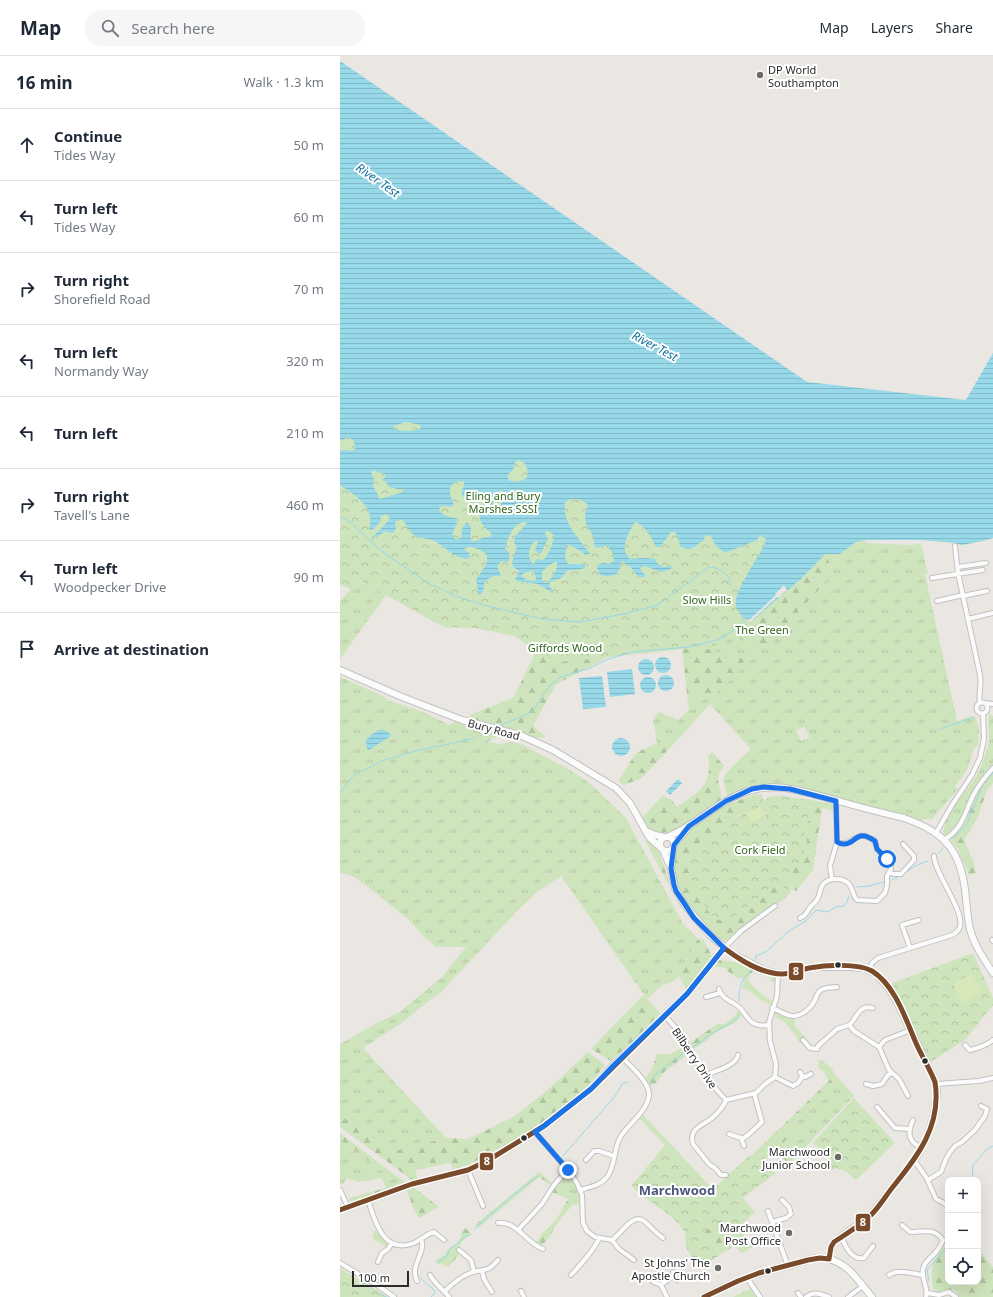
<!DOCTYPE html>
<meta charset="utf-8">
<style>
:root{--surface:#fff;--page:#f6f6f7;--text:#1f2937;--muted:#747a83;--line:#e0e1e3}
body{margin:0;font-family:"Noto Sans",sans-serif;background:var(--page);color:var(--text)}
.controls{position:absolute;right:12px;bottom:12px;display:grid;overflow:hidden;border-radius:8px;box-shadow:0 4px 16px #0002}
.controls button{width:36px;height:36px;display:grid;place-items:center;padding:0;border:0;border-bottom:1px solid var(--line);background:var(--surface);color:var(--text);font:20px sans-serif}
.scale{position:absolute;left:12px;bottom:10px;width:57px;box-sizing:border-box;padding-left:4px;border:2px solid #2b2b2b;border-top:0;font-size:11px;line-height:14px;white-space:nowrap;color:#2b2b2b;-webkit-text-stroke:3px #fff;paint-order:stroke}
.stop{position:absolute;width:12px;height:12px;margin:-9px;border:3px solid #1a73e8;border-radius:50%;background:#fff}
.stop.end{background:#1a73e8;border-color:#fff;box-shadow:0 1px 4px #0008}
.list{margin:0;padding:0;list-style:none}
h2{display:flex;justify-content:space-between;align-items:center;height:52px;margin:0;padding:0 16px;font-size:17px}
h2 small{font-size:13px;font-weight:400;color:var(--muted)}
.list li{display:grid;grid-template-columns:26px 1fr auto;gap:12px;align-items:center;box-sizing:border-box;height:72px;padding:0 16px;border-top:1px solid var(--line)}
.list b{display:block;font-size:15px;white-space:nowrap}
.list p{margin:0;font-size:13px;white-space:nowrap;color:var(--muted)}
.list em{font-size:13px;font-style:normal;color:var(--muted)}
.icon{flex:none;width:22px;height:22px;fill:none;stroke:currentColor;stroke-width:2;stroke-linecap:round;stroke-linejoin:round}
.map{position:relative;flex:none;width:653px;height:1241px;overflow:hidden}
header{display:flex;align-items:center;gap:24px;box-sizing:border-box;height:56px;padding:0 20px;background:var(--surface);border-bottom:1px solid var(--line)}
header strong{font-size:19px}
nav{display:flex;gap:22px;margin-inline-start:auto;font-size:14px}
.search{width:280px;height:36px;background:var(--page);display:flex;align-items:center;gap:10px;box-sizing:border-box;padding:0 14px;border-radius:16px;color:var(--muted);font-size:15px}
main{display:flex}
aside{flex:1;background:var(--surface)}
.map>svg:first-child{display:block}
</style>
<header>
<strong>Map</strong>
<div class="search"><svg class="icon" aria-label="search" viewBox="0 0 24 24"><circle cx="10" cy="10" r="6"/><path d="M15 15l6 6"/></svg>Search here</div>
<nav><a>Map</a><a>Layers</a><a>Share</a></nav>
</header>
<main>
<aside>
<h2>16 min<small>Walk · 1.3 km</small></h2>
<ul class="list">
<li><svg class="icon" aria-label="ahead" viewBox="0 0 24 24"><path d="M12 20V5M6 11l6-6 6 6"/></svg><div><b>Continue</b><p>Tides Way</p></div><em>50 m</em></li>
<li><svg class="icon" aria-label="left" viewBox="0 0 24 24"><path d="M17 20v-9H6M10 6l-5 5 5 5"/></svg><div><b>Turn left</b><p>Tides Way</p></div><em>60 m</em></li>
<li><svg class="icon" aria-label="right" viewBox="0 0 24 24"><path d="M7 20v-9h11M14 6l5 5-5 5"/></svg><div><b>Turn right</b><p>Shorefield Road</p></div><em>70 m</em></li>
<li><svg class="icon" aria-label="left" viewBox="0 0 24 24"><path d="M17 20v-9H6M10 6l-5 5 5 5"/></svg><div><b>Turn left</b><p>Normandy Way</p></div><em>320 m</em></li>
<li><svg class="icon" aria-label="left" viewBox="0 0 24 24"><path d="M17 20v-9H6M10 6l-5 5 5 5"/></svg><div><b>Turn left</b></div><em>210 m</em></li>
<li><svg class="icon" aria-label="right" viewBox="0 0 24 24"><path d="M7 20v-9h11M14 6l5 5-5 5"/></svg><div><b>Turn right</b><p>Tavell's Lane</p></div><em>460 m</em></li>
<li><svg class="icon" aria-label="left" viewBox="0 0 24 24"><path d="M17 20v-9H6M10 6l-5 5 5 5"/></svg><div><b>Turn left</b><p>Woodpecker Drive</p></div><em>90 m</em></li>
<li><svg class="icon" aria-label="arrive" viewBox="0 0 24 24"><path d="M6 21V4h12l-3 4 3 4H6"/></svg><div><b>Arrive at destination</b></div></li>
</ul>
</aside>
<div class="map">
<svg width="653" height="1241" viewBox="0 0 653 1241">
<defs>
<pattern id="grass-tufts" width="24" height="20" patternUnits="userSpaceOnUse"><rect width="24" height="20" fill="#cee4bc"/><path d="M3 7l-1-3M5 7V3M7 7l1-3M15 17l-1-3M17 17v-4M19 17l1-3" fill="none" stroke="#b1c4a2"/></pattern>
<pattern id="forest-firs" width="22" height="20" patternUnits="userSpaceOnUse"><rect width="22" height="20" fill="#cee4bc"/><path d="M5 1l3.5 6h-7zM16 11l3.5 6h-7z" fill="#b1c4a2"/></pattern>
<pattern id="park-crowns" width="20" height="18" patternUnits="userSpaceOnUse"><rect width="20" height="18" fill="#cee4bc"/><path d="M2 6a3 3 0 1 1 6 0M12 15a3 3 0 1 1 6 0" fill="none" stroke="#b1c4a2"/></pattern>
<pattern id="water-rules" width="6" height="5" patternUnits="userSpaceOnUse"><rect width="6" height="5" fill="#97d9e9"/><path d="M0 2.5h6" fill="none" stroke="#82bac8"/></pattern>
</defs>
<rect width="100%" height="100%" fill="#eae6e2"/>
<path fill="url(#grass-tufts)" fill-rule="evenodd" d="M525,484L526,487L572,489L581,487L588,518H585L617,665L632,660L636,663L639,673L638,690L634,692L627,714L614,731L618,733L592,763L579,764L445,729C431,729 417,730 403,734C398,736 393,739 387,739L383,723L387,716L411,693L370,648L331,691L317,687L313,663L319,656L338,664L349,654L347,639L368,644L404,603L293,573L400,569L407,563L413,564L397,582L424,591L478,535L493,513L485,498H500L516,486ZM464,671L470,681L461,685L456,674Z
M18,524L46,539L0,603V546Z
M0,621L41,639L49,645L84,656L109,669L116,665C125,669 135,672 144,674C150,675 155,675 161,676L162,678L147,686L159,688L171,686L181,688L228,713L245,724L256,733L286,762L343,868L358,883L344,908L337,916L339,920L333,925L321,930L307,943L221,820L197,836L178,854L102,935L60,968L23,992L106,1082L50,1096L0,1059V988L37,967L60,956L102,921L126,891H96L84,881L68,863L28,831L13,820L0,817Z
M649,658L653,660V710L640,723L637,728L620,765L612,777L604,781C599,763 630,733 638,717C643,706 649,692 649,679C649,672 648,665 649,658Z
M405,922H408C410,929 424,941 432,945L431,949L419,943L409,934L402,933Z
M436,956L447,961L455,962V970L465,981L460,987C453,976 447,965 435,961Z
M479,1003L491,1011L495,1019L489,1025L484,1016L478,1011Z
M500,1024L514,1040L449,1108L446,1105L451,1100L442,1087L452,1079L454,1068Z
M0,1083L47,1118L51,1116L66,1127L47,1134L41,1122L18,1126L6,1122L4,1127L0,1129Z
M227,1117L235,1129L240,1140L238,1142L218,1128Z
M35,1174L47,1186V1190L46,1191L32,1182Z
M411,1232L417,1241H393Z"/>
<path fill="url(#forest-firs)" d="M0,461L293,573L405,603L396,619L368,644L347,639L342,593L268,601L215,629L193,670L206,681L196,682L159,670L128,662L130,659L174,641L196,595L175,580L136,572L104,571L19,524L11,533L0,528Z
M485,498L493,513L478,535L424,591L412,590L396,581L413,564L462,522Z
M317,687L331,691L301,723L283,729L278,725L296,697Z
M372,696L384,710C372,727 382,726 381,743C365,755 333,786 312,774C307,771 304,767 301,763L323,739L328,743L330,742L337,751C359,736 373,729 368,700Z
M653,714V727L647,734L638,761L624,784L634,807L636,817L629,819L619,795L610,783L625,766L638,733L645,723Z
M417,738L422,739L423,744L418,749L401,758L367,785L358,789L350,794C350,801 348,809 349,816C350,821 355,828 357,833C365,848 371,871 393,862L435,830L443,831L451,836C445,845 435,848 426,854C413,864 401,873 389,884L385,885L379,882C365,868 349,854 339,836C337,831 336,826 335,821C323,775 382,749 417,738Z
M470,744L494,748V755L482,752L473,814L456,835L451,833L450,823L451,817L455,812L467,784L465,776V770L469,764Z
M309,783L319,796L330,828H328L305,784Z
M358,883L364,884L372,901L353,926L346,933L337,916L344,908Z
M379,904L396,906L410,910L436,919L437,927L432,926L430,922L413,915L408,922H398L387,915L386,912L375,911Z
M303,939L320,957L292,986L271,1005L251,993Z
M398,953L402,959L396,966L373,978L366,985L352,994L350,987L377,968H385L396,959Z
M344,991L348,998L324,1016L315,1028L310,1030L306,1022L313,1010L317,998H330Z
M248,996L265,1009L245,1034L212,1060L186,1078L128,1109L113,1114L110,1107L75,1114L78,1123L72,1124L0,1071V1059L50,1096L106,1082L128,1083L175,1060L211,1031Z
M495,1019L500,1024L454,1068L452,1079L443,1087L451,1100L446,1105L435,1095L424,1105L415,1096Z
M303,1059L373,1133L370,1136L300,1063Z
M0,1077L51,1116L47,1118L0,1083Z
M199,1116L212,1127L210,1129L199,1121L138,1172L135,1169Z
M218,1128L237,1141L240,1140V1149L233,1148L213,1173C212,1180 206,1185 202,1189L196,1187C198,1180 212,1169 217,1162C221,1157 223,1150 227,1145L228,1143L212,1136Z
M73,1131L99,1151L79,1162L74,1154L71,1145L66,1133Z
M46,1132L48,1135L17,1146H12L9,1144V1142Z
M384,1161L396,1174L399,1172L414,1190L402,1197L395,1190L381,1198L371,1188L364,1176Z
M125,1172L132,1178L130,1180L125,1182L116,1194L120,1198L108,1211L102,1208L97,1207L95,1204L105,1199L108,1193L118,1187L121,1180V1176Z
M608,1185V1226H638V1193L653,1211V1241H620L614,1233L599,1237L593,1233C589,1208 594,1204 608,1185Z"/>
<path fill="url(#park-crowns)" d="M75,341L435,460L429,541L407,563L378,588L366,592L343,593L221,606L196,596L175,580L136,572L104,571L19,524L11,533L0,528V350Z
M431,740H441L470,744L469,764L465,770V776L467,784L464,798L462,804L451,817L450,826L451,836L443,831L435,830L393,862C375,870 368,855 360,842C356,835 351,827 350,819C348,812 350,802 350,794L358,789L367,785L401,758Z
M633,897L653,942V949L625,984L590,1006L550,928Z
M514,1042L555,1087L516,1124L505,1115L496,1112L492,1114L489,1109L491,1105L473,1087Z
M325,1089L370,1136L410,1099L412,1100L415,1096L436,1117L404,1141L405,1145L415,1156L396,1174L384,1161L364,1176L371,1188L381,1198L359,1213L346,1191L345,1177L339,1168L329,1159L304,1141L294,1133L292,1129Z
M0,1212L48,1241H0Z"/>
<path fill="#d9e8b9" d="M421,750L426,759L411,767L406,758Z
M632,918L642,936L623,947L613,928Z"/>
<path fill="url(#water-rules)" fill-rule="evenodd" d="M0,5L467,326L626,344L653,297V482L643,485L622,489L615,487L581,484H525L516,486L500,498H485L462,522L413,564L403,562C400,557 395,552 396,545C396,534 418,501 424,490L426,483L420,479L417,484L385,497L375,489L371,480L365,479L364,484C355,489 352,497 340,490L339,484L335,476H331L321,490L319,491H316C312,482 305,469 295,466C291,473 283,486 285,494C285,498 288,500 290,503L305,502L315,503L317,507L322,511L332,510L331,513L321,516L305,510L300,512L302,516L306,520L304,521H298L290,510L286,509L283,505H282C280,518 273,523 260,519L257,512L259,508L264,507L269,508L274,505L273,498L267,489L258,492L255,491L253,480L246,468L245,459L248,449C242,442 232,441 225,446C222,467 239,482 250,498L246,499C242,496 232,489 227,488L225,502L227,507L229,508H245V512L237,514H228L221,522L210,526L209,530L213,535L211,536L198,528L177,525L175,523L179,517L178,514L173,511L172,506L177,490L174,487C174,477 184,474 187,466C173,465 168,482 165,493L170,498L168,506L162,505L157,510L161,520H153L145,525L143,536L139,539L136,524L147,507V499C141,494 134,490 127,491L124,494L129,497L130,502C115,505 105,489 92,484C84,481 78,484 72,477C68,474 66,468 63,464H57L55,467L56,472L54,476L51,477L46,475L36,481L34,480L48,465L50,462L46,458L41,460L40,466L32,474L29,473C30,469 31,464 30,460C28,446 11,437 0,429V395L4,394L13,395L15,393L14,385C10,380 5,382 0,385ZM66,366L81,369V372C75,376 59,376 53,372V370ZM178,404C186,405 189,414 187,422C181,425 171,429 167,421C170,414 175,415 175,406ZM34,414L37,416L45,418L46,420L42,424L46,426L49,431L58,433H63V436L40,443L38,441V439L33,430L34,424L31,416ZM124,425C125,430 122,431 122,436C121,441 129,446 134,447L138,444L142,443L143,445C144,450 141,453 140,458C137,465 147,473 151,477V480C148,482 145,481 142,482C138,484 137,486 132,485C129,480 131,476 131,471L128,467H126L122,473L121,482L116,484L112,478L117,467L116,463C110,460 102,460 99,454L100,451C104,449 105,449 109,451L114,449L110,439V431L114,426ZM162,434C165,442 161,454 152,456L150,452L159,436ZM206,475H208L214,479C214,485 208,501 203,504L196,503L194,508H193C186,501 189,488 197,484L198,486L195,494L199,498L201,497L208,483L205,477ZM215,506H217C218,514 212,522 207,527H204C198,516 205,511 215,506ZM191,515H194L196,523L195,525L187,524L182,521V519L184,517Z
M315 609a8 8 0 1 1 16 0a8 8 0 1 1-16 0Z
M298 611a8 8 0 1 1 16 0a8 8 0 1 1-16 0Z
M292,613L295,638L270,641L267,616Z
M318 627a8 8 0 1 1 16 0a8 8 0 1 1-16 0Z
M262,620L266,651L243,653L239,622Z
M300 629a8 8 0 1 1 16 0a8 8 0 1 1-16 0Z
M40,674C44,674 50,676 51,680L29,694L27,693L26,684L32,678Z
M272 691a9 9 0 1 1 18 0a9 9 0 1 1-18 0Z
M338,723L342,727L330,739L326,735Z"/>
<path fill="#eae6e2" d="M444,529L447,534L438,542L437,541L410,566L408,565L436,539L435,538Z"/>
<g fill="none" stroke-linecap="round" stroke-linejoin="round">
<path stroke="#97d9e9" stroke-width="1" d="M0,460L10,466L40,494L88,527L115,540L151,551L203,563L240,566L283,558L315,550L319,548L369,511C378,511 383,516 389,521L390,529
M32,486L35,480
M400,569L407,563
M159,670L190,657L195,652L204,637L214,626L221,621L250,612L266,604L292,596L348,591L377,584L387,579L397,571
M600,673L634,661
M140,680L150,674
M0,737L13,720L42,705L82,693L105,689L134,682
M613,783L627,768L643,728L653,717
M599,797L603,792
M552,824C564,819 575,808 588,805
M517,831L529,830L544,826
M415,904L416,900L427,895L449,875L467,864L476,854L487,856L496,851L504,850L507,846L509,840
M399,945C399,931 401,923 412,914
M353,991L373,977L394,965L399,959
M312,1026L316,1018L345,996
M223,1100L276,1039L282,1028L288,1026
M632,1124L633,1109L647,1093L653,1090
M134,1173L173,1139L198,1120
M97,1207L107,1200L110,1193L126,1180L129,1179
M80,1222L95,1235L94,1238L91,1241
M589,1225L587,1214L608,1190
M40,1239V1238L46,1241"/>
<defs>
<path id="street" d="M615,490L618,517L640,619C642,629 638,638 640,647
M618,511L646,507
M592,522L643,514
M623,540L647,535
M597,545L623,539
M628,563L653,557
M636.5 652a5.5 5.5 0 1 1 11 0a5.5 5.5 0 1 1-11 0Z
M644,647L653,648
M596,777L612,749L632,719L640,702L644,683L643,658
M604,784C623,772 624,758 633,740C638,729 645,721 653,712
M549,816L553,818H561L574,804V800L563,788
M492,823L490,810L497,786L496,745
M460,862C468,859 467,854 472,849C475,846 477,845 478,842C480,838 480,833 482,830C486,822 500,821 507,826C513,830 512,839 517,844L537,845L545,837L547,829V820L551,813L550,807L537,793L535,785C513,770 517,792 497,786
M652,884L653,885
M384,892L401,875L435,850
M570,892L562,869L579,864
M529,914L532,907L538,902L609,880C612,879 617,877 619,873C628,859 594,817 594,800
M379,933C382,944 393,945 400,952C405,957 407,963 413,967C418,970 423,970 429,969
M366,941L380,937
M432,952C439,954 446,960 453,960C462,960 471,952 475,944C477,940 477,936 481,934C486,931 492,932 497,931
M325,960L342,979L352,1000L366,1018L376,1033L386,1044
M509,969C517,963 518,948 533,952
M463,984L470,992L477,993L478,990L497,973L509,969L514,975L539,991L545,984L571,974
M625,989L630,994C639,992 646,990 653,984
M539,991L549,1014L559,1023L568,1040
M460,1016L462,1020L465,1021L471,1018
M367,1019C376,1014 396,1010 398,999
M435,1021L453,1030L458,1027L463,1020
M526,1028L533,1030L542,1028L548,1019L552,1017
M596,1028L639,1025L653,1022
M386,1044L416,1037L425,1028L435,1021L436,1008L430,985L429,966L437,940L438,918
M386,1044C384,1050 377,1058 372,1062C364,1069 348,1072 353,1088L369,1108L375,1112L381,1119H386
M537,1051L555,1072L570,1073
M573,1064C567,1077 568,1086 582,1092
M195,1076L229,1115L237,1127L242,1139L243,1167L247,1175L255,1181L272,1184L279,1193L294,1204
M389,1078L401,1082L404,1090
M402,1083L408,1079L422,1066L414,1037
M246,1104L254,1095H259L274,1100
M574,1104L586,1121L596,1143L604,1147L608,1151
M128,1114L143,1150
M588,1124L601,1116L606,1103L610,1096L615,1090L622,1086L635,1074L645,1060L647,1053L641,1050
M0,1134L8,1151
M240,1134C250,1131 261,1129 267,1121C276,1109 273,1093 281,1080C289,1067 310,1053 309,1037C308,1025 290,1010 282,1001
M28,1144C35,1165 43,1199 74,1187C81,1184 86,1178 94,1176L104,1184
M428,1155L448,1210
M432,1166L446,1162L451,1158L449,1151L442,1144
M158,1167C175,1164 188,1188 203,1193
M562,1169L570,1176C584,1176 593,1171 603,1184C601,1190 595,1198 590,1202C588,1205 585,1206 584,1210C579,1221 589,1230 586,1241
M178,1174L202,1148L214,1129L228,1113
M501,1181C506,1191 511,1204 524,1202L533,1190
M272,1184C280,1179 293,1156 304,1165C311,1171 316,1177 323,1182
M119,1194L131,1204L134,1216
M38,1206L42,1197L48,1193L52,1187
M0,1207L37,1229L54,1241
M142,1215L144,1223L152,1236
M333,1216V1220L337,1224
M90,1219C95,1228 103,1233 109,1241
M231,1219C240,1209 255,1194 259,1182
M549,1219C559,1212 572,1218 583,1219
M407,1222L420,1241
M310,1223L314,1226L321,1229
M77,1225C69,1209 87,1196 81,1183
M105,1235C113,1227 120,1221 130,1217C144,1212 146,1218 158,1204
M181,1235L184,1241
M458,1237L461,1241
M587,1237L599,1239L609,1236L616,1241
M327,1241L321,1229L333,1220
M466,1241C474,1235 480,1238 489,1241
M508,1241L523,1230"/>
<path id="secondary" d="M0,614L62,641L122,664L180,679L213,694L276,732L290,747L309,781L321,792
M306,775L315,779L324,781
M327,781C353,771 372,750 398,739C435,722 465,737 502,746C522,752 543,757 564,762C596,773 616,787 623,822C627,839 626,856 630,873C634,889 644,903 653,917
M320 788a7 7 0 1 1 14 0a7 7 0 1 1-14 0Z
M334,789L347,773
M323,794L331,812L335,832L344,848L370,879L391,897L426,915L438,918H447L473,911H510L524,912L536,918L547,930L557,946L593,1021L597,1035L594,1060L587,1081L577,1100L531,1159L494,1186L491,1191L489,1203
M331,812L333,792
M0,1154L72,1128L128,1114L147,1105L204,1070L251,1033L274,1009L347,938L384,892
M364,1241C382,1232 401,1223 420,1217C429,1214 438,1212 447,1210C461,1207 475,1199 489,1203C509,1208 519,1226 532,1241"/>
</defs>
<use href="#street" stroke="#c3c2c2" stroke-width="6"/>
<use href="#secondary" stroke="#c3c2c2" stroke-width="8"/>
<use href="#street" stroke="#fcfbfb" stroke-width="4"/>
<use href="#secondary" stroke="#fcfbfb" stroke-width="6"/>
<defs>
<path id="bus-1" d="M0,1154L72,1128L128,1114L147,1105L204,1070L251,1033L347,938L384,892C400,904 421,918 442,918C451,918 460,914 469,912C485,909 518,907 532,915C555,929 566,964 576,987C582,1001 590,1013 595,1026C602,1070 577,1101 552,1132C545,1141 539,1151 531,1159C521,1169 506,1178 494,1186L491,1191L489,1203L480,1202L468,1204L419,1217L398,1225L364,1241"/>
</defs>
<use href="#bus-1" stroke="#fff" stroke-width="8"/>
<use href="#bus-1" stroke="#7a4b2a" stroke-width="5"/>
</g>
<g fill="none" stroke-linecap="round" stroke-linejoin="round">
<path stroke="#1a73e8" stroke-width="5" d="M228,1114L195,1076L204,1070L251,1033L274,1009L347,938L384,892L354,862L336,835L334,829L331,812L334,789L349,770L386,745L412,733L424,731L450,733L496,745L497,786C499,787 501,788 503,788C517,789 515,771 535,785L537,793L547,803"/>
</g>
<g fill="#6e6c6b" stroke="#fff" stroke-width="1.5">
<circle cx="420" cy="19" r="4"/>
<circle cx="498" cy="1101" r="4"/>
<circle cx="449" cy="1177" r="4"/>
<circle cx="378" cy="1212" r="4"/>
</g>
<g fill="#2b2b2b" stroke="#fff" stroke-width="1.5">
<circle cx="498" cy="909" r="3.5"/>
<circle cx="585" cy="1005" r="3.5"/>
<circle cx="184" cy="1082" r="3.5"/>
<circle cx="428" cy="1215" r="3.5"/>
</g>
<g text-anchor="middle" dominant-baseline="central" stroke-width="4" stroke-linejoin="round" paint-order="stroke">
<g font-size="11" fill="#2b2b2b" stroke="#fff" text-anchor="end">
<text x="428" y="13" text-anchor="start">DP World<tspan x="428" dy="13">Southampton</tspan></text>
<text x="490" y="1095">Marchwood<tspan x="490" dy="13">Junior School</tspan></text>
<text x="441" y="1171">Marchwood<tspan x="441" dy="13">Post Office</tspan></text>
<text x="370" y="1206">St Johns' The<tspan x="370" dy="13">Apostle Church</tspan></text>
</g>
<g font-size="11" fill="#30681c" stroke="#fff">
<text x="163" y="439">Eling and Bury<tspan x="163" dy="13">Marshes SSSI</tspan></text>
<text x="367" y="543">Slow Hills</text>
<text x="422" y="573">The Green</text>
<text x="225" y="591">Giffords Wood</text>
<text x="420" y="793">Cork Field</text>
</g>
<g font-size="11" fill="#2b2b2b" stroke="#fff">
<text transform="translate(154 673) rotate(15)">Bury Road</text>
<text transform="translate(355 1002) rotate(56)">Bilberry Drive</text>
</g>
<g font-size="12" font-style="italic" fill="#10729b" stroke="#fff">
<text transform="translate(38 124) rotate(35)">River Test</text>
<text transform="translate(315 290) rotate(28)">River Test</text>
</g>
<g font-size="13" font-weight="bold" fill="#4c577c" stroke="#fff">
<text x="337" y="1134">Marchwood</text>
</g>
</g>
<g stroke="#fff" stroke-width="1.5">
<rect x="448" y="906" width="16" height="19" rx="4" fill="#7a4b2a"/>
<rect x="139" y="1096" width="15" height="19" rx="4" fill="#7a4b2a"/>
<rect x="515" y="1157" width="16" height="19" rx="4" fill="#7a4b2a"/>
</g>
<g font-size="11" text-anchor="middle" font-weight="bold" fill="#fff">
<text x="456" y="919">8</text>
<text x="147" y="1109">8</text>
<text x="523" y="1170">8</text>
</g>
</svg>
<div class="controls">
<button>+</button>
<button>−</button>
<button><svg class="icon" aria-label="locate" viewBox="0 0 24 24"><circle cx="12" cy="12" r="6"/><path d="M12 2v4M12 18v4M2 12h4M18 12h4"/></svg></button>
</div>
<div class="scale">100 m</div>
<div class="stop" style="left:547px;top:803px"></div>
<div class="stop end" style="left:228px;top:1114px"></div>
</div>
</main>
